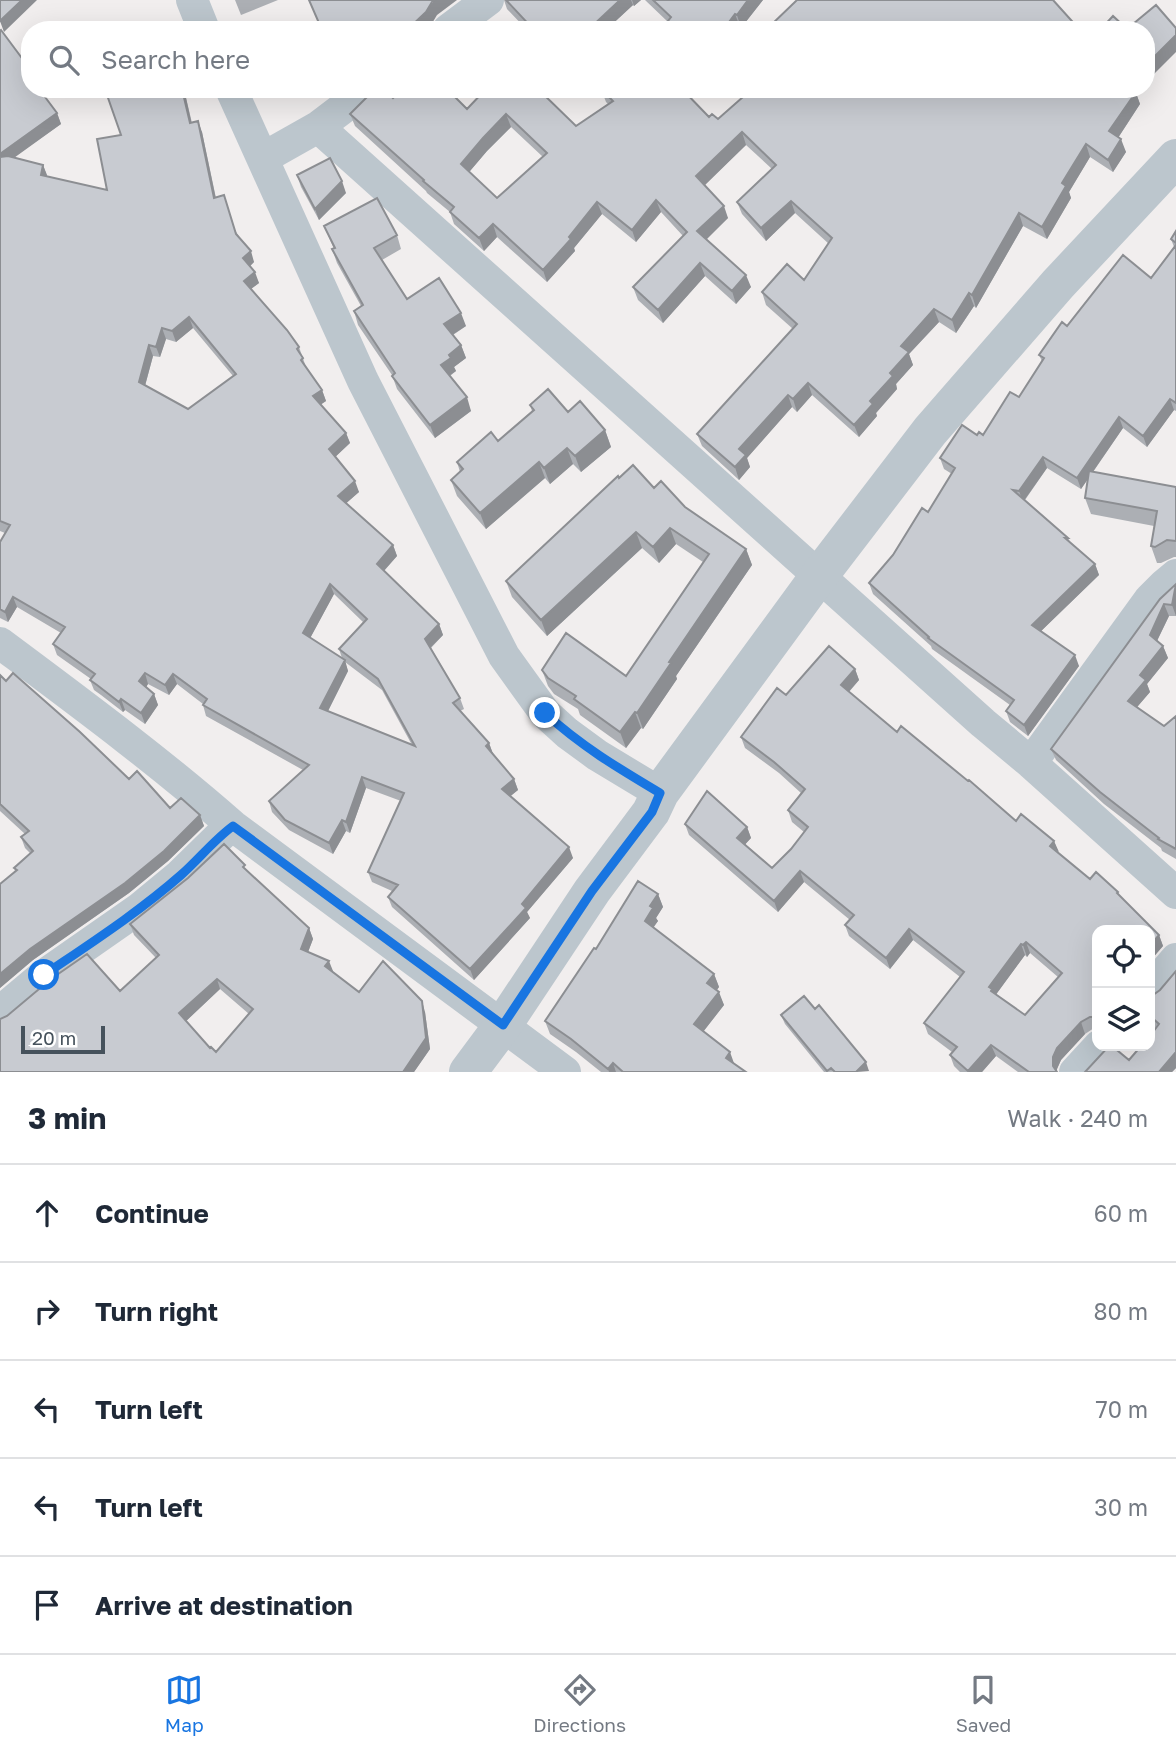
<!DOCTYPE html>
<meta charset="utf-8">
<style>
:root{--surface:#fff;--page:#f2f2f3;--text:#1f2937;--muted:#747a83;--line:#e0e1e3;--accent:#1875e1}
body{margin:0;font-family:"Golos Text",sans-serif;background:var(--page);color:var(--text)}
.controls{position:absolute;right:21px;bottom:21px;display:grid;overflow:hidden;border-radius:14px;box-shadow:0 7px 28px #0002}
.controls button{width:63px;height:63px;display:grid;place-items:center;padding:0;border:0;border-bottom:2px solid var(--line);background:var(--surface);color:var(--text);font:35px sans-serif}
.scale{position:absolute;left:21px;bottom:18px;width:84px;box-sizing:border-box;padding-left:7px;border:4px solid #46525c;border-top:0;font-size:19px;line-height:24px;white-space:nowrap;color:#46525c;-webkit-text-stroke:5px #fff;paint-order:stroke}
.stop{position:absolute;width:21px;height:21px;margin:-16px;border:5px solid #1875e1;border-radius:50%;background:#fff}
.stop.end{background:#1875e1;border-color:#fff;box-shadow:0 2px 7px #0008}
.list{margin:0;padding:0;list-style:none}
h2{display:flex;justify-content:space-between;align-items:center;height:91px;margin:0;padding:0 28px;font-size:30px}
h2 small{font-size:23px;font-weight:400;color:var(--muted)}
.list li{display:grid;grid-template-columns:46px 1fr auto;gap:21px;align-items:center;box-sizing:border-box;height:98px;padding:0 28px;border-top:2px solid var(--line)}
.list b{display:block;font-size:26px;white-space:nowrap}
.list em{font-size:23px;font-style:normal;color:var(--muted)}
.icon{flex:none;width:38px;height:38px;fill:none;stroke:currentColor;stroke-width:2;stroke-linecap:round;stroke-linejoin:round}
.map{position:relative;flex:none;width:1176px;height:1072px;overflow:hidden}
.search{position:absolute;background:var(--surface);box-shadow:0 7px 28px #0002;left:21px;right:21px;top:21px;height:77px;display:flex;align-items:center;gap:18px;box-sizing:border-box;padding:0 24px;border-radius:28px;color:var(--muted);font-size:26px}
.sheet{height:581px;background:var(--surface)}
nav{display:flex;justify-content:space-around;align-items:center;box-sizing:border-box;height:98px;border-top:2px solid var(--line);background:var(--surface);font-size:19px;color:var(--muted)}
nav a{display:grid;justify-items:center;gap:4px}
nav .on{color:var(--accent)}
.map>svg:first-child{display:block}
</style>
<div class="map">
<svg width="1176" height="1072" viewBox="0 0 1176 1072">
<rect width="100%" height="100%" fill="#f1eeee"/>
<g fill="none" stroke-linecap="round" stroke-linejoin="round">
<path stroke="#bcc6cd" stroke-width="32" d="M192,0L204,30
M448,30L488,0
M231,89L363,381L504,656L545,713L567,733L597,755L660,793
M318,127L983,723L1031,763L1176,893
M263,158L318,127L368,89
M0,643C79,702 159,761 233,826L565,1072
M1031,763L1150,599L1164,585L1176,575
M1150,989L1176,959
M0,1012L44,975L140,908L180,875L222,834L233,826
M1075,1072L1099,1046"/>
<path stroke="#bcc6cd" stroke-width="38" d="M468,1072L503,1025L592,891L651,812L660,793L819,576L930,431L1058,284L1176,158"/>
</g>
<path fill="#acafb4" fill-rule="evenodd" d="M235,0H278L241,15Z
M504,0H641L634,6L633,5L606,30H527L507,9Z
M645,0H763L741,28L740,27L737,30H661L668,22Z
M0,31L29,77L57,113L61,124L14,157L43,165L47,176L107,190L121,135L129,89H184L192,123L202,132L216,198L254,262L250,266L259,283L251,289L299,347L306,367L322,390L326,401L320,405L346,433L350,443L335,457L359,492L346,503L393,545L397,556L384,571L439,624L443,635L431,648L460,698L464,709L460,711L489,743L493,754L514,779L518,790L510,796L573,858L527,912L530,918L474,980L392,907L388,897L392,891L372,882L368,872L401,801L366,788L350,833L346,831L333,854L289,830L272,812L269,801L303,770L206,716L203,705V704L177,684L169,695L148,684L146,687L154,694L158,705L145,724L125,710L123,712L101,695L94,690L90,680L91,679L57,655L53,644L61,633L17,607L8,622L0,618V542L5,533L0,531ZM193,328L233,376L188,409L145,386L153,356L160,357L166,339L176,342ZM334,594L363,622L339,649L342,658L310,638ZM345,662L382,690L412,745L328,711L348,671Z
M486,89H543L541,92L576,126L608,104L606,102L601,89L685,93L709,117L718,119L752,89H1140L1136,93L1140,104L1118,138L1126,152L1113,172L1090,157L1069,192L1071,198L1047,239L1023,226L976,308L974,306L956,333L939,322L909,354L913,365L896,384L897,389L876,413L877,416L859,437L812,395L797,412L792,407L747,458L750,467L739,480L702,446L697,434L793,329L766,305L762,292L804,280L829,244L795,213L766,241L742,214L737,202L772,169L746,145L704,185L728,218L706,239L751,287L736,304L705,276L663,323L638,300L633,287L683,236L661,212L636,242L602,214L574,248L575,251L547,282L497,237L484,251L454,224L450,212L427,193L426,191L355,126L350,114L393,98L467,109ZM511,127L543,157L497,198L469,172L487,151Z
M297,175L346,193L319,220L301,187Z
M324,226L397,235L401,249L382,260L407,299L466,326L453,335L461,345L466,358L454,367L456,371L450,376L471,411L435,438L397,389L392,375L358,325L354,311L361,306L337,263L332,249H334Z
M1176,231V411L1174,410L1147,447L1123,428L1093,472L1176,487V557H1174L1161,563H1157L1151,546L1154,526L1091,514L1085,498L1088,479L1081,489L1047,468L1025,500L1068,538L1070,542L1095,564L1099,575L1041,631L1079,666L1028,736L1010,722L1006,711L1010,705L932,649L931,646L873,594L869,583L893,555L928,512L952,474L944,469L940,458L977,435H983L1019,397L1042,361L1039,355L1067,326L1151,278L1174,247L1171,239Z
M530,405L568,412L605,430L611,447L581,472L573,464L550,484L545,478L486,529L457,496L451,480L460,472L457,462L498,441L532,411Z
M619,478L654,488L685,507L746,549L752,565L676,676L677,679L643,729L641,728L626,748L580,715L578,709L554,694L548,686L542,670L626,676L703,562L676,544L659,563L642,548L547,636L512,597L506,581Z
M1176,585V616H1169L1157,641L1163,646L1168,658L1147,684L1150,692L1137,707L1164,726L1176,716V859L1162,851L1161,848L1104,804L1056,760L1051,749Z
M829,646L855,669L859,680L849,692L897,732L901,726L968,781L969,780L1016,821L1021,814L1054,841L1058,852L1090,879L1096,872L1118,892L1119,895L1159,935L1163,946L1150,961V930H1097V1028H1094L1085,1034L1061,1060L1057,1069V1072H1018L996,1056L982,1072H960L954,1066L950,1055L952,1052L928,1034L924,1023L960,977L913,940L890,969L849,936L845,925L850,920L804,882L778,912L689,835L685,824L707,791L747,827L751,838L745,844L772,868L791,849L804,832L792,822L788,810L801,793L779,773L745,748L741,737L777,688L786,695ZM1030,953L1058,977L1025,1015L996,994L1025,955L1027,957Z
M0,675L129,779L170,808L200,815L204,826L168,861L129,893L33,960L0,988V884L15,871L14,868L30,853L25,848L21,837L25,834L0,811Z
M247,871L309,928L313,939L308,952L332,972L359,992L425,1012L430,1049L414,1072H0L120,991L156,958L134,935L130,924ZM220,989L249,1014L216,1052L210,1048L186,1021Z
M658,894L663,907L656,918L658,921L653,927L714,974L719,987L717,990L724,1005L703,1032L735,1064L746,1072H601L576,1052L550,1034L545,1021L596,949Z
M1176,971V1068L1172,1072L1129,1060L1156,1028L1150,1023V995H1153L1160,990Z
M781,1015L869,1071L824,1072L785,1024Z"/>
<path fill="#8c8e92" d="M22,0H37L4,32L0,21Z
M435,0H457L437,15L431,25L426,30H407Z
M620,0H631L633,5L606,30H588Z
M632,0H641L634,6Z
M748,0H763L741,28L737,15Z
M735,14L740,27L737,30H723Z
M1176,35V52L1146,82V65Z
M27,65L30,72V76L23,68Z
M182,89H184L194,134L190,123Z
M1130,89H1140L1136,93L1140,104L1114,144L1109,131Z
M57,113L61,124L0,168V154Z
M506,114L511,127L487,151L465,177L461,164L483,138Z
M198,121L202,132L218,209L214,198Z
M742,132L746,145L701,189L696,176Z
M1121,139L1126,152L1113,172L1108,160Z
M1086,144L1090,157L1069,192L1071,198L1047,239L1042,227L1062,183Z
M43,165L47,175L44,185L41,175Z
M342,181L346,193L319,220L315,209Z
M656,200L661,212L636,242L632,230Z
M791,201L795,213L766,241L761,228Z
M597,202L602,214L574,248L575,251L547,282L543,270Z
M724,206L728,218L702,244L697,231Z
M1019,213L1023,226L976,308L972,295Z
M493,224L497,237L484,251L479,238Z
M251,251L254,262L247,269L243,258Z
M700,263L705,276L663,323L658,310Z
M255,272L259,283L248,291L244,281Z
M746,275L751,287L736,304L732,291Z
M969,293L974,306L956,333L952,320Z
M934,309L939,322L909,354L913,365L896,384L897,389L876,413L877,416L859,437L854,425L890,373L901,346Z
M461,313L466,326L449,337L444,324Z
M189,317L193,328L176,342L172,331Z
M162,328L166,339L160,357L156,347Z
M149,345L153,356L143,393L139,382Z
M461,345L466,358L454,367L456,371L446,378L441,365L449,355Z
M808,383L812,395L797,412L793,399Z
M322,390L326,401L317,407L313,396Z
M788,395L792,407L747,458L750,467L739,480L735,467L739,449Z
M467,397L471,411L435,438L430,425Z
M1170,399L1174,410L1147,447L1143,436Z
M1119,417L1123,428L1081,489L1077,478Z
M605,430L611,447L581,472L575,456Z
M346,433L350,443L332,460L329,449Z
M567,448L573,464L550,484L544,468Z
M1043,457L1047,468L1023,502L1019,491Z
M539,462L545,478L486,529L480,513Z
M355,481L359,492L342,507L338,496Z
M670,528L676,544L659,563L653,547Z
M636,532L642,548L547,636L541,620Z
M393,545L397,556L381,574L377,564Z
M746,549L752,565L676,676L677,679L643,729L637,713L669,662Z
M1095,564L1099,575L1036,636L1032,625Z
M330,584L334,594L307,644L303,633Z
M1176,584V616L1172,605Z
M13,597L17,607L8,622L5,612Z
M1164,604L1169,616L1154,647L1150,635Z
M439,624L443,635L429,649L425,639Z
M1163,646L1168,658L1147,684L1150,692L1132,713L1128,701L1140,675Z
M1075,655L1079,666L1028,736L1024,725Z
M345,660L348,671L324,719L320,708Z
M855,669L859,680L845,696L841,685Z
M145,673L148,684L143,692L139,681Z
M173,674L177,684L169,695L165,685Z
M154,694L158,705L145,724L141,713Z
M121,699L125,710L123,712L119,702Z
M635,712L641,728L626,748L620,732Z
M489,743L493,754L486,746Z
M362,777L366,788L350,833L346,822Z
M514,779L518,790L506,800L502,789Z
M200,815L204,826L168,861L129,893L33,960L0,988V974L30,949Z
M342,820L346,831L333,854L329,843Z
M747,827L751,838L741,849L737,838Z
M1054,841L1059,852L1050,846Z
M569,847L573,858L527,912L530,918L474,980L470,969L522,904Z
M800,871L804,882L778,912L774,901Z
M658,894L663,907L656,918L658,921L649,934L645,921L650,906Z
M309,928L313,939L305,960L301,949Z
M909,929L913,940L890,969L886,958Z
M1159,935L1163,946L1150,961V946Z
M1026,942L1030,953L1027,957L1023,945Z
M1021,944L1025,955L995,996L989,987Z
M329,961L333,971L329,977L325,966Z
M714,974L719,987L712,996L707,983Z
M217,979L220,989L183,1024L179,1013Z
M719,992L724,1005L699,1037L694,1024Z
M422,1001L425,1012L430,1049L414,1072H403Z
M1081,1022L1085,1034L1061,1060L1057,1069V1072L1053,1066V1057L1057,1048Z
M991,1045L996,1056L982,1072H968Z
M730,1052L735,1066L726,1058Z
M1176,1052V1068L1172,1072H1159Z
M866,1062L869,1071L856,1072Z
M613,1063L616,1072H609L608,1069Z"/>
<path fill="#c8cbd1" stroke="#8c8e92" stroke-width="2" fill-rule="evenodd" d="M0,0H22L0,21Z
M309,0H435L432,2L426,12L407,30H322Z
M506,0H620L588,30H534Z
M653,0H748L737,15L735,14L723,30L717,26L714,30H661L671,17Z
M797,0H1053L1080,30H774L770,26Z
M1156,5L1176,28V35L1146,65V30H1100L1113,16L1127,29Z
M1,30L27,65L23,68L30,77V89H39L57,113L0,154V31Z
M129,89H182L190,123L198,121L214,198L224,195L236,234L251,251L243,258L255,272L244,281L287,330L299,347L297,349L303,358L301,360L322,390L313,396L346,433L329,449L355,481L338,496L393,545L377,564L439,624L425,639L460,698L453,703L489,743L486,746L514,779L502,789L569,847L522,904L526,908L470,969L388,897L398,885L368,872L404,793L362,777L346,822L342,820L329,843L285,820L269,801L309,765L203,705L207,699L173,674L165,685L145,673L139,681L154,694L141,713L121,699L119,702L97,685L90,680L95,674L53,644L65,627L13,597L5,612L0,609V542L10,525L0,521V157L8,156L43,165L41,175L107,190L97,139L121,135L107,95ZM189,317L236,374L188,409L139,382L149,345L156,347L162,328L172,331ZM330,584L367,619L339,649L378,679L415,746L320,708L345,660L303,633Z
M375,89H384L393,98L402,89H447L467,109L486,89H538L576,126L613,101L601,89H682L709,117L712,114L718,119L752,89H1133L1136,92L1109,131L1121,139L1108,160L1086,144L1062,183L1066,186L1042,227L1019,213L972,295L969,293L952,320L934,309L901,346L909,352L890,373L893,376L870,401L873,404L854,425L808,383L793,399L788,395L739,449L746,455L735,467L697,434L797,324L762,292L787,264L804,280L832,238L791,201L761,228L737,202L776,165L742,132L696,176L724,206L697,231L746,275L732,291L700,263L658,310L633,287L687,232L656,200L632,230L597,202L569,237L571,239L543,270L493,224L479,238L450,212L454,207L423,181L424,180L350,114ZM506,114L547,153L497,198L461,164L483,138Z
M330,158L342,181L315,209L297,175Z
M377,198L397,235L374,248L407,299L439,278L461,313L444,324L461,345L449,355L451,358L441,365L467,397L430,425L392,376L395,373L354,311L363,305L332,249L335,248L324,226Z
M1176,231V243L1171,239Z
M1176,245V403L1170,399L1143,436L1119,417L1077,478L1043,457L1019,491L1013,490L1068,538H1065L1095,564L1032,625L1075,655L1024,725L1006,711L1014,700L928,638L929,637L869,583L893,555L922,508L928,512L955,468L940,458L962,425L977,435L979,432L983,435L1010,392L1019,397L1044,358L1039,355L1062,322L1067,326L1123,255L1151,278Z
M548,389L568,412L580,401L605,430L575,456L567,448L544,468L539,462L480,513L451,480L463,469L457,462L491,432L498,441L534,410L530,405Z
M633,465L654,488L661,481L685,507L746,549L669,662L671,663L637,713L635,712L620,732L574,699L576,696L548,678L542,670L566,633L626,676L709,554L670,528L653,547L636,532L541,620L506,581L618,476L619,478Z
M1089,471L1176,487V541L1167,540L1155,547L1151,546L1157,511L1085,498Z
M1176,584L1172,605L1164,604L1150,635L1163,646L1140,675L1146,680L1128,701L1164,726L1176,716V849L1158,839L1159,838L1100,792L1051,749L1160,599Z
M829,646L855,669L841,685L897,732L901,726L968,781L969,780L1016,821L1021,814L1054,841L1050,846L1090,879L1096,872L1118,892L1117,893L1159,935L1150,946V930H1097V1017H1090L1081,1022L1057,1048L1053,1057V1066L1057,1072H1029L991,1045L968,1071L950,1055L957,1047L924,1023L964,972L909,929L886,958L845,925L854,915L800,871L774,901L685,824L707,791L747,827L737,838L772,868L791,849L808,827L788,810L805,789L774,762L741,737L777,688L786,695ZM1026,942L1062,973L1025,1015L991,991L992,989L989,987L1021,944L1023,945Z
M13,673L80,732L129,779L137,771L170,808L181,798L200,815L164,851L125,883L30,949L0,974V884L17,870L14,868L33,851L21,837L29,831L0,804V675L6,681Z
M224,844L245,865L243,867L309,928L301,949L329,961L325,966L359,992L383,961L422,1001L426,1038L403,1072H0V1019L7,1016L51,979L87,954L120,991L159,955L130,924L188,878ZM217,979L253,1009L216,1052L211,1047L210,1048L179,1013Z
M638,881L658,894L650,906L653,908L645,921L714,974L707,983L719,992L694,1024L730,1052L726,1058L746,1072H623L613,1063L608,1069L571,1039L545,1021L594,948L596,949Z
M1176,971V1052L1159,1072H1085L1109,1046H1112L1129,1060L1141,1046H1150V1036L1159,1024L1150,1016V995H1153L1160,990Z
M804,996L815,1009L819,1005L866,1062L856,1072H835L831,1068L827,1071L781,1015Z"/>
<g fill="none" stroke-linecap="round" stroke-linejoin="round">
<path stroke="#1875e1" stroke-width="9" d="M44,975C91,943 139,912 181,875C199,859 214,840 233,826L503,1025L592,891L652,812L660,793C618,768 581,746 545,713"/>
</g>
</svg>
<div class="controls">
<button><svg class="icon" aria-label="locate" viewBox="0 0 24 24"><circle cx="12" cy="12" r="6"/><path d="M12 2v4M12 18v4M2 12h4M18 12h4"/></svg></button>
<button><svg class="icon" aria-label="layers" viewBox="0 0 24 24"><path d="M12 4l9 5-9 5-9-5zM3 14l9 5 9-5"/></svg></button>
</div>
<div class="scale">20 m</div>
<div class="stop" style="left:44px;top:975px"></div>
<div class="stop end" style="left:545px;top:713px"></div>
<div class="search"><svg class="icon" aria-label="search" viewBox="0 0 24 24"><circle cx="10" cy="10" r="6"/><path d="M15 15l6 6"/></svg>Search here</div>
</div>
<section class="sheet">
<h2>3 min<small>Walk · 240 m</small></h2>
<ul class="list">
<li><svg class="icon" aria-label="ahead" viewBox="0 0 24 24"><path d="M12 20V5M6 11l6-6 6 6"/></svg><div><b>Continue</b></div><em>60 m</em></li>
<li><svg class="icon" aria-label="right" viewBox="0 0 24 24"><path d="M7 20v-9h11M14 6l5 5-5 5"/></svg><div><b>Turn right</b></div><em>80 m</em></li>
<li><svg class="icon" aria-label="left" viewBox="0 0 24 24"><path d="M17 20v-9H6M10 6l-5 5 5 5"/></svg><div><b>Turn left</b></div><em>70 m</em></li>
<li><svg class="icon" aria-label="left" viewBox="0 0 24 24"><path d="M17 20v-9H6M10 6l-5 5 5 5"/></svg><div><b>Turn left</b></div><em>30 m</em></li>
<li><svg class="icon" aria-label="arrive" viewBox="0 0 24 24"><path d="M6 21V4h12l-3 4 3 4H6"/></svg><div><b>Arrive at destination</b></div></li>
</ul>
</section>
<nav>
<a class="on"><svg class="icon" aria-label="map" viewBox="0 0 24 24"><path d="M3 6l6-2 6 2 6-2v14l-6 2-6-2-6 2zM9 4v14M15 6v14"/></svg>Map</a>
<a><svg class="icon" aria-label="directions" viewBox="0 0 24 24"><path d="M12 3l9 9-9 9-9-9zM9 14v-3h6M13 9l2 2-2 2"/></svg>Directions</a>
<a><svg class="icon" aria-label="saved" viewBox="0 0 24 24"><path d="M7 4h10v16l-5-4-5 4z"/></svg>Saved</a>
</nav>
